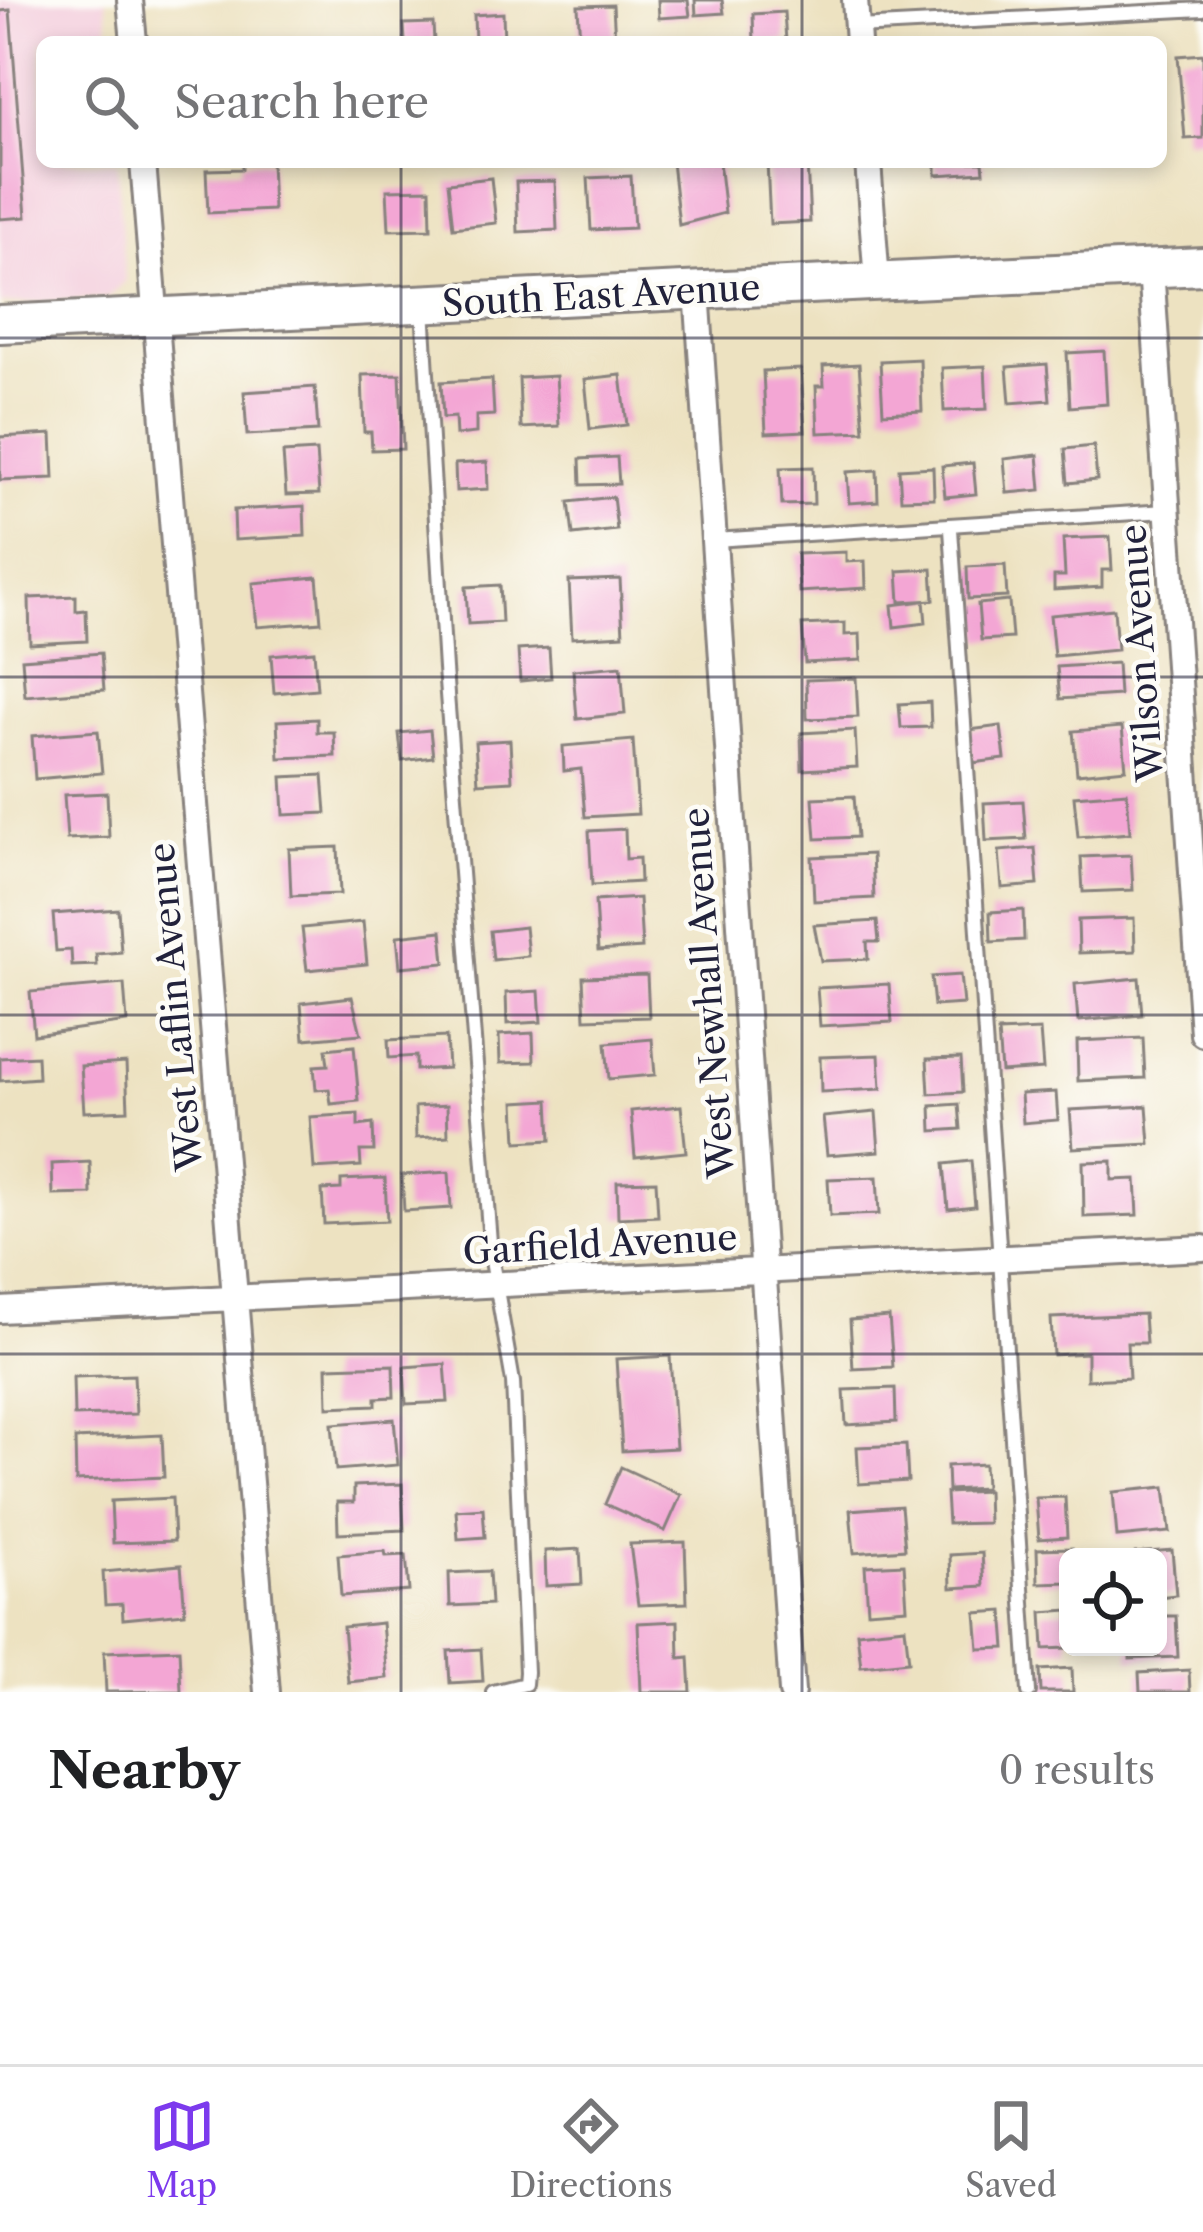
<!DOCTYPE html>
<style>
:root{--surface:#fff;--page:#f2f2f2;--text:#202124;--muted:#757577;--line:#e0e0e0;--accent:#7c3aed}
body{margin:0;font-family:"Libre Caslon Text",serif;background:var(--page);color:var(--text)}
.controls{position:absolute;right:36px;bottom:36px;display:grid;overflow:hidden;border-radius:18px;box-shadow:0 6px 18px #0003}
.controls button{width:108px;height:108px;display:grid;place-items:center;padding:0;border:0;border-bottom:3px solid var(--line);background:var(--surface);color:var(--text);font:60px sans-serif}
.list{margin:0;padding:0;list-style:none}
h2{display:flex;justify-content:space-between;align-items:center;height:156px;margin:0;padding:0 48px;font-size:51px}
h2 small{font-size:39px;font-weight:400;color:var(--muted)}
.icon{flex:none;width:66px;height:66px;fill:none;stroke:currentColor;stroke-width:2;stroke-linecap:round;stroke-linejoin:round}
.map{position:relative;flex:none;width:1203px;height:1692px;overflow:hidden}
.search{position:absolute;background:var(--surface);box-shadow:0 6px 18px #0003;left:36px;right:36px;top:36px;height:132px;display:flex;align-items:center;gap:30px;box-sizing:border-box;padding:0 42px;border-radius:18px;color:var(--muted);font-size:45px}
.sheet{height:372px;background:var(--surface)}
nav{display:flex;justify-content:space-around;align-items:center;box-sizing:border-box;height:168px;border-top:3px solid var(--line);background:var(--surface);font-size:33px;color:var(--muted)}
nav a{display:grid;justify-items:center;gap:6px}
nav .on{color:var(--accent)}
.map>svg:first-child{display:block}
</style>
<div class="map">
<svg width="1203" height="1692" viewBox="0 0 1203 1692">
<rect width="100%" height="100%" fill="#fdfcf7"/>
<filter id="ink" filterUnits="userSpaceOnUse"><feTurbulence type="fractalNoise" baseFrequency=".00833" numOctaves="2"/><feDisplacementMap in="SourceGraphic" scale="24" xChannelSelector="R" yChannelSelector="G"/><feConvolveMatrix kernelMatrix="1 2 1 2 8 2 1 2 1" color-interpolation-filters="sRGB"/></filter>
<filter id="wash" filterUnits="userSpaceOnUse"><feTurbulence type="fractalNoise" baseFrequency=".004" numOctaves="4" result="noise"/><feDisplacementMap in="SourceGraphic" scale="48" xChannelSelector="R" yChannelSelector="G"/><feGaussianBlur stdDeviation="2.7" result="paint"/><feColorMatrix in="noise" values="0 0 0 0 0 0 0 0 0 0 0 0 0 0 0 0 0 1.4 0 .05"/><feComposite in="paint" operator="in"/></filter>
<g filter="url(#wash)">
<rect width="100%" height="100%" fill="#ede2c1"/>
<path fill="#f4cfde" d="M0,0H106L109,42H42V162H117L125,281L108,298L0,304Z"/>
<g id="blocks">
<path fill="#f3a6d4" d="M658,0H688L690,16L659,18Z
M695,0H722L724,13L696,15Z
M613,5L615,42H580L578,6Z
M10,10L26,217L0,219V11Z
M784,12L786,41L754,42L753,14Z
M503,13L504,42H475L474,15Z
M433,23L434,42H405L404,24Z
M1203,54V138L1185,139L1178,56Z
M242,162H271L273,210L208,213L206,170L242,169Z
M672,162H719L725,213L679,225Z
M767,162H807L810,222L770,224Z
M936,162H983L984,172L936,175Z
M631,176L634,228L591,230L588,178Z
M491,178L496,223L453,228L448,183Z
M555,181L557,230L518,232L516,182Z
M430,189L431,229L389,230L387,190Z
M1104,351L1107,404L1070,407L1067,353Z
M920,359L922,411L883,413L880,361Z
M859,364L864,431L818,433L816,386H824L823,366Z
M1047,364L1050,400L1010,403L1007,367Z
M985,366L987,409L944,411L942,368Z
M801,369L805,431L766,433L763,371Z
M400,374L403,449L372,450L371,432H364L362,375Z
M621,375L627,425L590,429L585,379Z
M556,376L559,426L521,428L519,378Z
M492,379L494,415L476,416V433L456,435L455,417L443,418L441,382Z
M315,387L318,431L247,435L244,392Z
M52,434L54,478L0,480V437Z
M1094,446L1097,480L1068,483L1065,449Z
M316,451L319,494L286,495L283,453Z
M1038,455L1041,490L1007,493L1004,459Z
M617,457L619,484L581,485L580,459Z
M487,462L488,489L456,491L455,464Z
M973,463L976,494L945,497L942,466Z
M813,467L814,504L782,505L780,468Z
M933,467L934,498L901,499L899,469Z
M877,470L878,501L849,503L847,472Z
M613,497L617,530L573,535L569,502Z
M304,506L305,536L235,540L234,510Z
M1110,537L1112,570H1102V587L1054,590V576H1065L1063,539Z
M846,552V562L865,561L866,588L799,592L797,554Z
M1005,565L1007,597L968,599L967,567Z
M932,569L934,600L900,602L898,571Z
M317,577L321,622L257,627L253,583Z
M620,579L623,635L572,638L569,581Z
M500,585L502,622L468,624L466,587Z
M76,596V611L86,610L87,641L30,644L29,598Z
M924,601L926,623L894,627L892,605Z
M1009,601L1012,638L981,640L978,604Z
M1114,609L1117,650L1054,656L1050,615Z
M845,623V635L860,634L861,660L805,663L802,625Z
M549,648L551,678L520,681L518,650Z
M314,651L317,689L274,693L271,655Z
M101,653L104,690L25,696L22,659Z
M1117,663L1119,695L1060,699L1057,667Z
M621,666L625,714L577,719L573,670Z
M856,678L858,717L807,719L806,680Z
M930,702L931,727L901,728L899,704Z
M317,719V732H334L335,756L279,758L277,721Z
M1001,726L1005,759L972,763L969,730Z
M1122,727L1126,769L1077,774L1073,731Z
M430,730L433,757L402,761L399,733Z
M855,730L857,767L802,770L801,733Z
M98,731L102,773L35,779L32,736Z
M510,740L512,781L478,783L475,742Z
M633,740L638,814L585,817L581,769L564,771L563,746Z
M323,775L326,813L284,815L282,777Z
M1127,792L1130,833L1078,837L1074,796Z
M107,793L109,837L67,839L64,795Z
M854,796L857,837L816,839L813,798Z
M1023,801L1026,839L986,841L984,803Z
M625,829L626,859L639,858L640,882L592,885L589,831Z
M338,847L340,894L291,896L289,849Z
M1035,848L1038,885L1002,888L999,851Z
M872,854L874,898L814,901L812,857Z
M1131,855L1133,890L1083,892L1081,857Z
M639,898L642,948L598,951L595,901Z
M118,909L121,952L96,954L97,965L72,966L71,950L56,951L53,914Z
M1023,910L1024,940L991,942L990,912Z
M1134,918L1135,951L1079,953L1078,920Z
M877,921L879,942H867L868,959L821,961L814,925Z
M363,922L367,964L307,970L302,928Z
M525,927L528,956L493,960L490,931Z
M442,931L445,963L400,967L397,936Z
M647,975L649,1017L585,1019L583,977Z
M960,975L963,1004L934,1006L931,977Z
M1139,978L1142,1015L1078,1021L1075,984Z
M124,984L127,1022L34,1035L30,992Z
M889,984L892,1022L820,1026L817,988Z
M539,991L541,1022L507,1024L506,993Z
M352,997L361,1034L304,1039L301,1003Z
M1040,1030L1043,1069L1001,1072L998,1032Z
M533,1033L534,1062L500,1063L499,1035Z
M446,1037L448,1068L416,1070V1056L389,1058L388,1040Z
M1143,1038L1145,1078L1078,1081L1077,1041Z
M652,1039L655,1075L609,1079L606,1043Z
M354,1046L359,1101L331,1104L329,1089L316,1090L314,1066L328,1065L326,1049Z
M879,1055L881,1089L821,1092L820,1057Z
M37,1056L38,1078L0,1081V1058Z
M961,1058L963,1092L929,1094L927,1059Z
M126,1063L128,1110L84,1112L81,1066Z
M1056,1092L1058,1120L1023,1123L1021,1094Z
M549,1100L551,1140L517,1142L515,1102Z
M959,1104L961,1129L932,1131L931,1106Z
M447,1105L448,1136L416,1138L415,1107Z
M681,1106L686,1152L635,1157L631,1111Z
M1147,1106L1150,1144L1073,1148L1070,1110Z
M876,1112L879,1151L827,1155L823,1117Z
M358,1114V1126L373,1124L374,1151H360L361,1166L314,1169L310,1117Z
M971,1161L975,1206L948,1209L944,1164Z
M1112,1161V1180L1136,1179L1138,1215L1084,1217L1083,1162Z
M90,1162L91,1194L53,1195L52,1164Z
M449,1172L451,1208L404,1211L402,1175Z
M877,1177L879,1214L830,1216L828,1179Z
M385,1178L387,1221L324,1224L322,1190L341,1189V1180Z
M656,1181L658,1216L618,1218L617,1182Z
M1144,1314L1146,1343H1127L1129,1378L1087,1380V1353L1053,1355L1051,1318Z
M889,1317L893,1367L853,1369L850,1320Z
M670,1356L676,1448L622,1451L616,1359Z
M445,1364L448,1402L406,1404L404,1367Z
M393,1365L394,1397L376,1398V1405L328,1407L327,1367Z
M134,1375L136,1414L74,1416L73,1377Z
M895,1388L896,1422L846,1425L844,1390Z
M394,1419L398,1465L336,1470L332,1424Z
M162,1435L164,1477L76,1481L75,1439Z
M906,1445L908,1481L859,1484L857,1447Z
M984,1464L985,1488L948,1490L947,1466Z
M621,1467L681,1495L665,1531L605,1504Z
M402,1484L404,1530L338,1533L337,1502H354V1486Z
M1165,1487L1170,1532L1117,1537L1113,1492Z
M987,1491L988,1523L948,1524L946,1493Z
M1065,1497L1067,1537L1039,1539L1036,1498Z
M172,1498L174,1541L113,1543L111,1501Z
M901,1506L905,1549L854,1553L850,1510Z
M483,1508L485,1537L458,1539L456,1510Z
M685,1542L687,1603L638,1605L630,1544Z
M1072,1548L1068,1582L1038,1583L1037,1549Z
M580,1549L582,1584L546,1586L545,1551Z
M1172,1550L1176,1595L1158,1597V1557L1134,1553Z
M385,1551L386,1556L406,1555L409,1591L341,1596L338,1555Z
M982,1553L984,1586L951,1588L950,1555Z
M904,1564L907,1608L868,1611L865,1566Z
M181,1565L185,1613L123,1619L122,1604L105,1605L103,1572Z
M489,1571L491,1604L450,1606L449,1573Z
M1068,1610V1648L1044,1649L1042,1612Z
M1003,1611L1006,1648L979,1649L976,1613Z
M1158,1616H1176L1178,1657L1130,1659V1647H1158Z
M678,1621L679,1658L689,1657L691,1692H641L638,1623Z
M382,1623L387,1678L348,1682L343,1627Z
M905,1627L909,1661L861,1666L857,1632Z
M179,1649L181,1691L106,1692L104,1652Z
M481,1649L483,1681L450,1683L448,1651Z
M1072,1668L1073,1692H1041L1040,1670Z
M1189,1670L1190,1692H1140L1139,1673Z"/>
</g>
</g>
<g filter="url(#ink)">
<use href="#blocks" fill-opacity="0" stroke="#88827e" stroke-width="3"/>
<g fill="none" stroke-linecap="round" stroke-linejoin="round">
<defs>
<path id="service" d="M857,27L1203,9
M423,308L445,669L491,1255L513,1382L526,1672L525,1684L493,1692
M951,529L1029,1692
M714,540L1166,511"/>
<path id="minor" d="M130,0L134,42
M855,0L858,42
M143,162L267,1692
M868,162L877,282
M1151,268L1203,1034
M697,290L792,1692
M0,1310L1203,1248"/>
<path id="secondary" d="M0,324L1203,266"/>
</defs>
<use href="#service" stroke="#88827e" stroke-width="18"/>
<use href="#minor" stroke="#88827e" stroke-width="30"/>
<use href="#secondary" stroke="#88827e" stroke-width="42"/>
<use href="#service" stroke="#fff" stroke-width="12"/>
<use href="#minor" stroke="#fff" stroke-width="24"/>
<use href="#secondary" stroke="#fff" stroke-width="36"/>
</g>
</g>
<path fill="none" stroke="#22223b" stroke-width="3" stroke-opacity="0.55" d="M401,0V42M802,0V42M401,162V1692M802,162V1692M0,338H1203M0,677H1203M0,1015H1203M0,1354H1203"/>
<g text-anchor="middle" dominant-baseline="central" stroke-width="9" stroke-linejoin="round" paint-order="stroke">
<g font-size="36" fill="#22223b" stroke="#fdfcf7">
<text transform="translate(601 295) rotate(-3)">South East Avenue</text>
<text transform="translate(1141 653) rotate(-94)">Wilson Avenue</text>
<text transform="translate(708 993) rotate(-94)">West Newhall Avenue</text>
<text transform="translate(175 1007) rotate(-95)">West Laflin Avenue</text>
<text transform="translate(600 1244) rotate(-3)">Garfield Avenue</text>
</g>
</g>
</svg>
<div class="controls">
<button><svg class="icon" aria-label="locate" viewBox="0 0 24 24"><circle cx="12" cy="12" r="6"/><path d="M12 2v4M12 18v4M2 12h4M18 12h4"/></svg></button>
</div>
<div class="search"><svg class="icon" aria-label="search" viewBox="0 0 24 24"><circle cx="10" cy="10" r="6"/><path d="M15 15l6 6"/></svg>Search here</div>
</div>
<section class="sheet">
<h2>Nearby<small>0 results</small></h2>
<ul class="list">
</ul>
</section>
<nav>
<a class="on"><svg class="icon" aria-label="map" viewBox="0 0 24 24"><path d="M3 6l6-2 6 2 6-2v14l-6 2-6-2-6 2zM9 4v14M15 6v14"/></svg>Map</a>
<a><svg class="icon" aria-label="directions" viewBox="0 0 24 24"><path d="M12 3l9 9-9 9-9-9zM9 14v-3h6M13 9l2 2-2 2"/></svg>Directions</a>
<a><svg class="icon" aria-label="saved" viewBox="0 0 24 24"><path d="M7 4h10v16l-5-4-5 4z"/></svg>Saved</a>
</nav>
